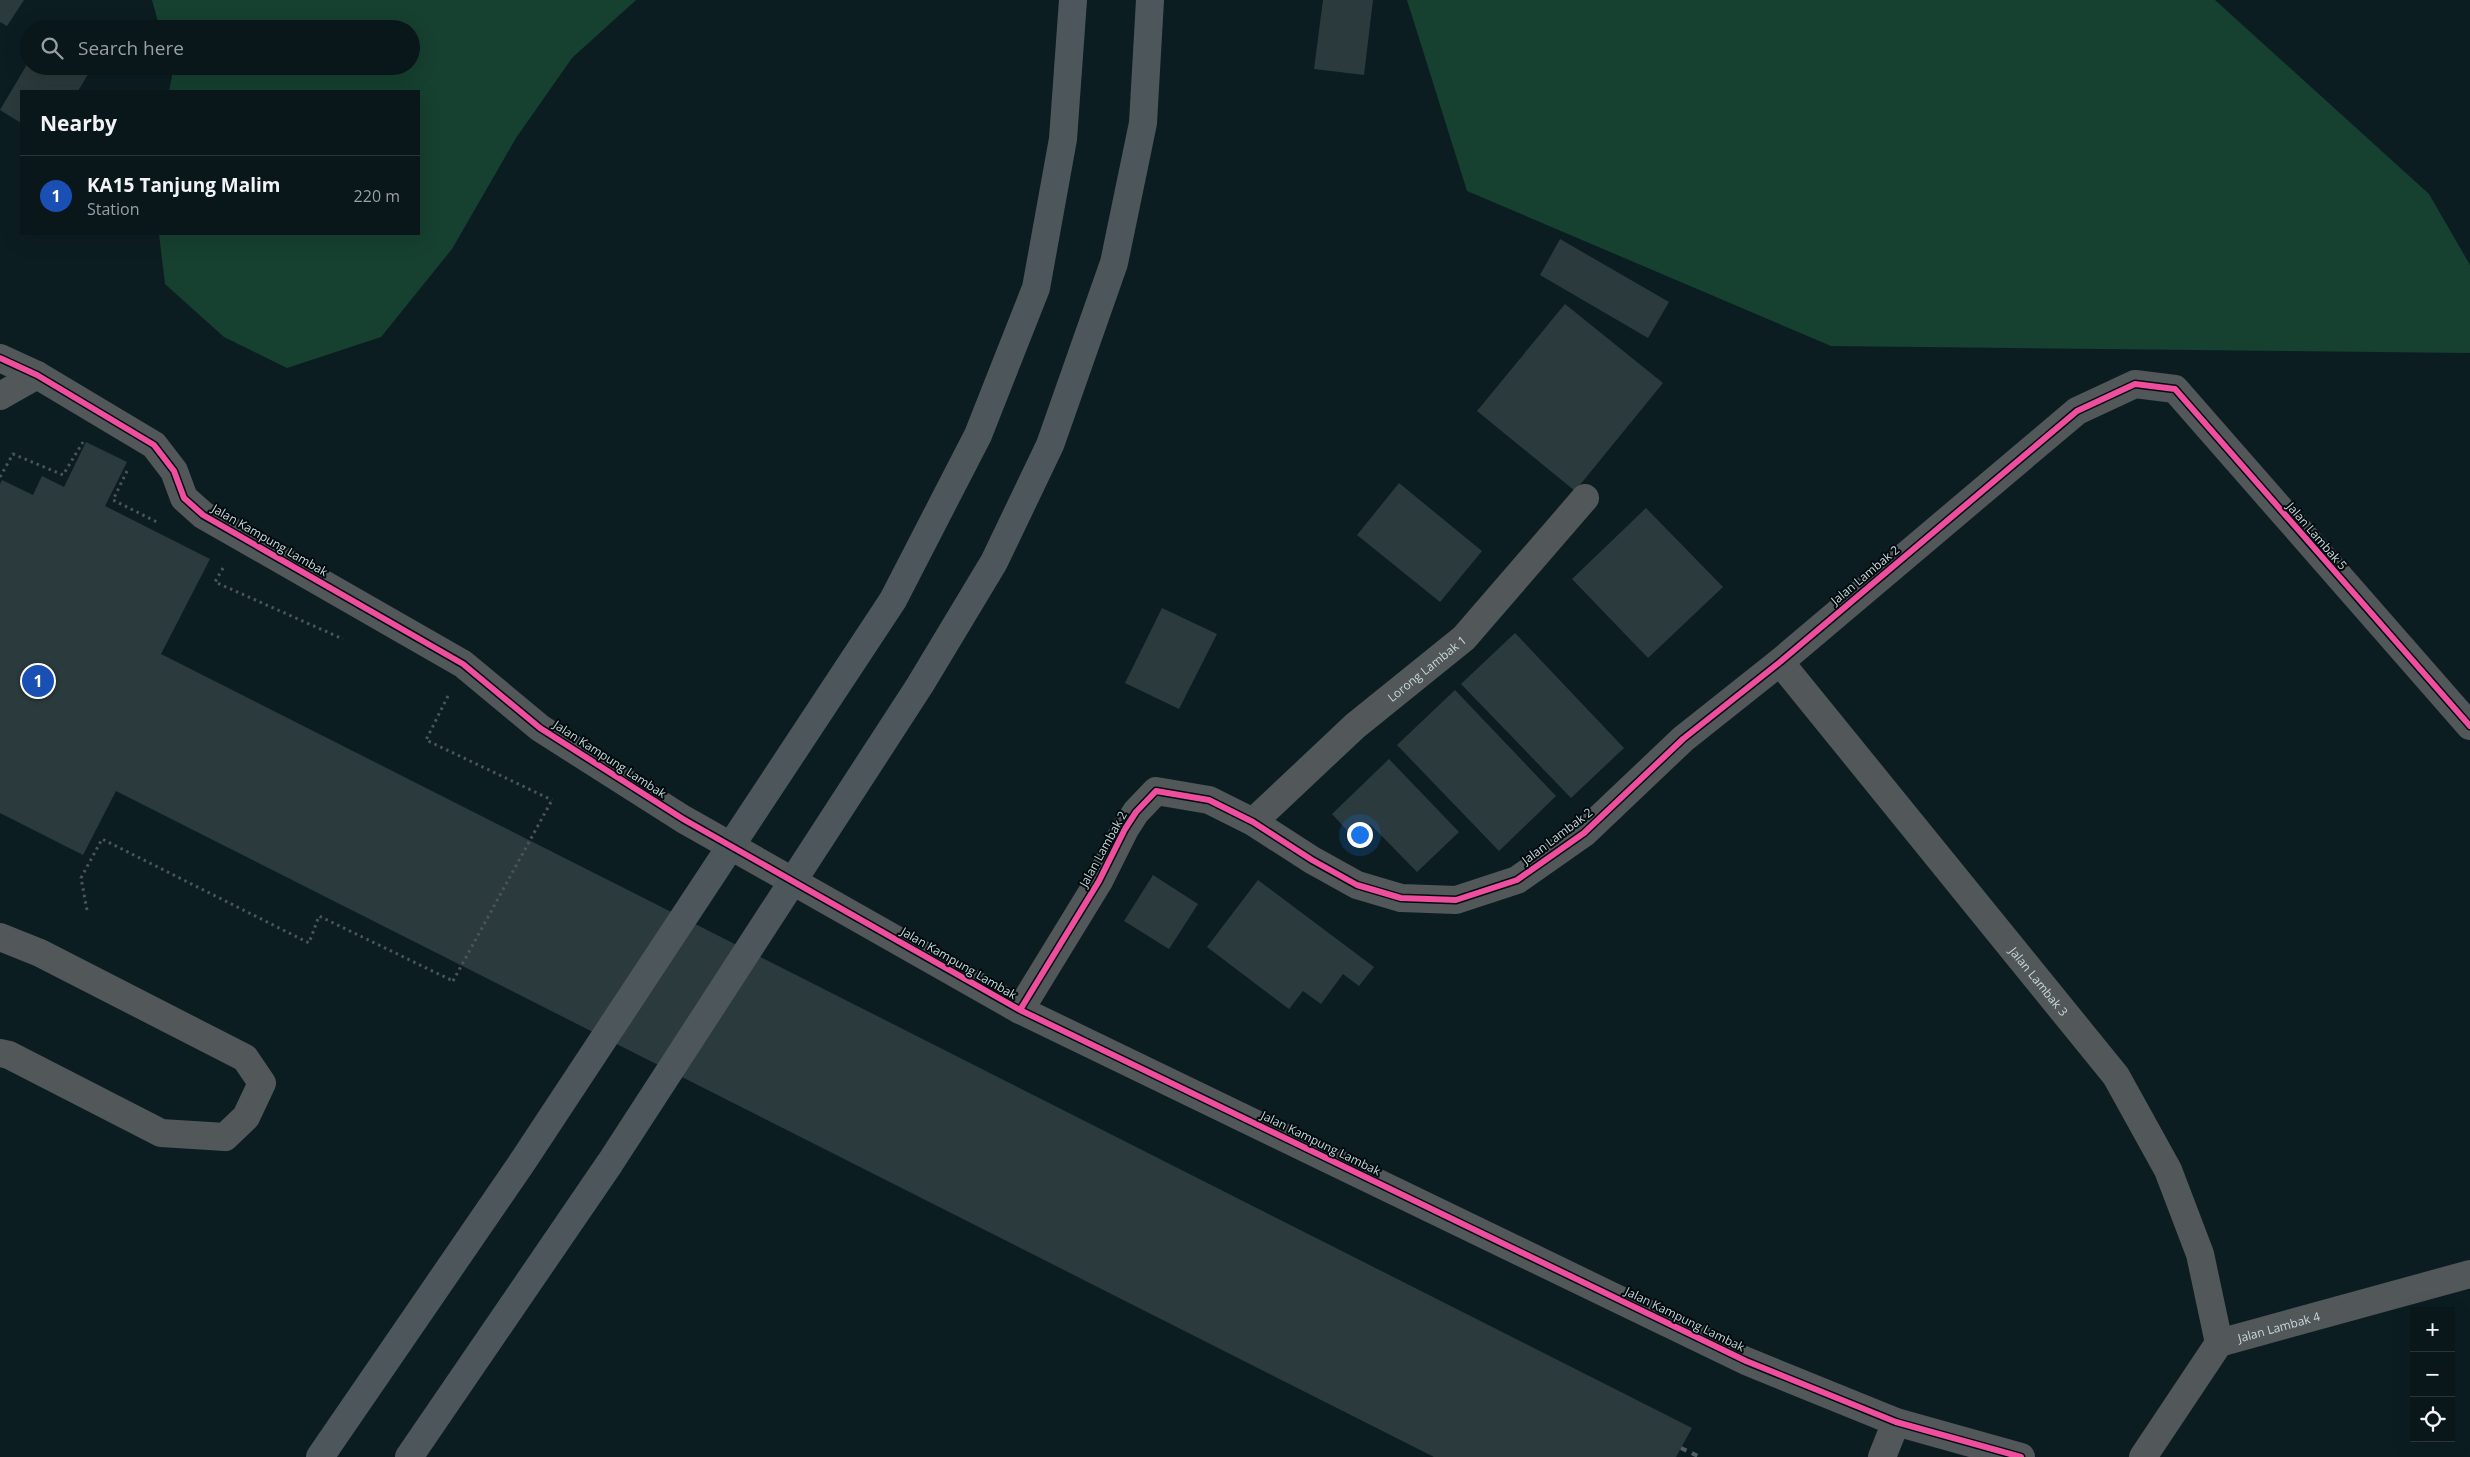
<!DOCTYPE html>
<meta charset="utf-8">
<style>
:root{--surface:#09161a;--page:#172327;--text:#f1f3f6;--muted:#999fa2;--line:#293539;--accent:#0f766e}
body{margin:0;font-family:"Open Sans",sans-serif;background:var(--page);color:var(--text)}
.controls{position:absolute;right:15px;bottom:15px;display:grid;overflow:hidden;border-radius:0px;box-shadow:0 5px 20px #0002}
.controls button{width:45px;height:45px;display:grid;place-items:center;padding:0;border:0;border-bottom:1px solid var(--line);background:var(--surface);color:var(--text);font:25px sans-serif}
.you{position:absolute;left:1359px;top:834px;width:18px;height:18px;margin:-12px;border:4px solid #fff;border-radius:50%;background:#1a73e8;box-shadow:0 0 0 8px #1a73e833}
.badge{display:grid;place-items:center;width:32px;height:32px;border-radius:50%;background:var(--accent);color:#fff;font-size:16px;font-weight:700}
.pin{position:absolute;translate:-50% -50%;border:2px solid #fff;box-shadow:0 1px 5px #0006}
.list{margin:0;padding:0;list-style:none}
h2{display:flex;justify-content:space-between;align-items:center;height:65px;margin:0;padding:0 20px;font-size:21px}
h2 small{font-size:16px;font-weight:400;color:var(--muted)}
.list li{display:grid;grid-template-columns:32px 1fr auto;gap:15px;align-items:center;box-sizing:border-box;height:80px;padding:0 20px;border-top:1px solid var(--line)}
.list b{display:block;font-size:19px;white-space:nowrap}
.list p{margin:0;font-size:16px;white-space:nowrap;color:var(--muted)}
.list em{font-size:16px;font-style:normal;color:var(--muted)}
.icon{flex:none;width:28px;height:28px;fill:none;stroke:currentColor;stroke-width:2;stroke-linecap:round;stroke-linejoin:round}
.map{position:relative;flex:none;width:2470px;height:1457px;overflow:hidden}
.search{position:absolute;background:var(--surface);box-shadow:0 5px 20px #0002;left:20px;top:20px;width:400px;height:55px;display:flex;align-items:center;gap:12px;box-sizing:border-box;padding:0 18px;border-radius:28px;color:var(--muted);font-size:19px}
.panel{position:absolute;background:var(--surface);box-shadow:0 5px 20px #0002;left:20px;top:90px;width:400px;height:145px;border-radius:0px}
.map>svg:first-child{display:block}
</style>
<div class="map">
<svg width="2470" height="1457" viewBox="0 0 2470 1457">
<rect width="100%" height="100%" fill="#0c1d22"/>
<path fill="#164030" d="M152,0H636L572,58L516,138L452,249L381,337L287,368L224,337L165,284L159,234H419V91H169L172,76L169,66H411V29H160Z
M1407,0H2215L2429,194L2470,265V353L1831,346L1467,191Z"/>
<path fill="#2b3a3c" d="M0,0H24L7,26L0,22Z
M1323,0H1373L1364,75L1314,69Z
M29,61V66H93L78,91H21V123L0,110Z
M1560,239L1669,302L1648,338L1540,275Z
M1565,304L1663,383L1575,491L1477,411Z
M86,442L127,462L105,506L210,559L161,654L1692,1428L1676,1457H1434L116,791L83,855L0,813V484L2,480L33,495L42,476L64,487Z
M1399,483L1482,551L1440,602L1357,535Z
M1646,508L1723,587L1648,658L1572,579Z
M1162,608L1217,634L1179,709L1125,683Z
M1515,633L1624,748L1571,798L1461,684Z
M1455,690L1556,796L1499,851L1397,745Z
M1389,759L1459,832L1417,872L1370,824L1355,839L1332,814Z
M1153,875L1198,904L1169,949L1124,921Z
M1258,880L1374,967L1359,986L1343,974L1321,1004L1303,991L1289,1009L1207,947Z"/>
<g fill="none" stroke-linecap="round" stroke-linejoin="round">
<path stroke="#4d5457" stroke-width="3" stroke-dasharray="2.5 4" stroke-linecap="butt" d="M127,471L113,500L157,522
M0,477L13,454L63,475L83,442
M223,568L215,582L343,639
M448,696L426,740L552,800
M87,910L81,878L102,839L309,943L319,916L453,981"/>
<g stroke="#525759" stroke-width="28">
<path d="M0,358L37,375L154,445L174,471L184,498L203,515L463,664L540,728L683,819L1020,1010L1746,1361L1896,1422L2021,1457"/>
<path d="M0,396L37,375"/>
<path id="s1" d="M1780,662L2116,1076L2168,1170L2200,1254L2219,1343"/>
<path id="s2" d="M1253,822L1355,726L1464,638L1585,498"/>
<path d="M0,937L40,953L245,1058L262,1083L246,1117L225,1137L161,1133L9,1055L0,1053"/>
<path d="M1020,1010L1099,881L1125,829L1136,812L1156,791L1209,800L1253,822L1312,860L1357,885L1401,898L1456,900L1517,880L1584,833L1683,739L1780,662L2077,411L2135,384L2175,389L2470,726"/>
<path d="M1882,1457L1896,1422"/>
<path id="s3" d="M2143,1457L2219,1343L2470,1274"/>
</g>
<path stroke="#535d61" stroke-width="4" stroke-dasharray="6 6" stroke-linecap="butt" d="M1681,1448L1700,1457"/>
<path stroke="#4d5457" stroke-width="3" stroke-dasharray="2.5 4" stroke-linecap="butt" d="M453,981L552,800"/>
<path stroke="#4d575b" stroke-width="28" d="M320,1457L523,1161L893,600L978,435L1036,288L1063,139L1073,0
M409,1457L610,1163L920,685L994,562L1050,445L1114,263L1143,123L1150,0"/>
<defs>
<path id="cycleway" d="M0,358L37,375L154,445L174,471L184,498L203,515L463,664L540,728L683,819L1020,1010L1746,1361L1896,1422L2021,1457
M1020,1010L1099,881L1125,829L1136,812L1156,791L1209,800L1253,822L1312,860L1357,885L1401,898L1456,900L1517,880L1584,833L1683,739L1780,662L2077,411L2135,384L2175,389L2470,726"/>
</defs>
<use href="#cycleway" stroke="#020b0e" stroke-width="9"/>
<use href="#cycleway" stroke="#ef4d9e" stroke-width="6"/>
</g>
<g text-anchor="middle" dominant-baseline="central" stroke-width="4" stroke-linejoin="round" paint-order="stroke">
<g font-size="12" fill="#c6d7db" stroke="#020b0e">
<text transform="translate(2317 536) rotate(49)">Jalan Lambak 5</text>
<text transform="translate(270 540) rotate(30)">Jalan Kampung Lambak</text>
<text transform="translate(1865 575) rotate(-40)">Jalan Lambak 2</text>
<text stroke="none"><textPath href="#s2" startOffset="232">Lorong Lambak 1</textPath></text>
<text transform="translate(610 759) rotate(33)">Jalan Kampung Lambak</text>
<text transform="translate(1557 836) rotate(-37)">Jalan Lambak 2</text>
<text transform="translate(1103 849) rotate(-61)">Jalan Lambak 2</text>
<text transform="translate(959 963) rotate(30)">Jalan Kampung Lambak</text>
<text stroke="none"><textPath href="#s1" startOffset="411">Jalan Lambak 3</textPath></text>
<text transform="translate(1321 1143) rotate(26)">Jalan Kampung Lambak</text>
<text transform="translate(1685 1319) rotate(26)">Jalan Kampung Lambak</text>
<text stroke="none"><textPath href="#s3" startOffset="199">Jalan Lambak 4</textPath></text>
</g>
</g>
</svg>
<div class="controls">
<button>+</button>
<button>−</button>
<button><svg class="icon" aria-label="locate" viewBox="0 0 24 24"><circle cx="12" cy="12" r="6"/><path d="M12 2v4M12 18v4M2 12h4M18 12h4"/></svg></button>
</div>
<div class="you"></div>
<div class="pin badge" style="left:38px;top:681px;background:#1a4fb4">1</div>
<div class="search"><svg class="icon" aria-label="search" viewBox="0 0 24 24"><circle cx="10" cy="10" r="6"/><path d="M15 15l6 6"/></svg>Search here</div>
<section class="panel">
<h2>Nearby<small></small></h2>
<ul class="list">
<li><span class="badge" style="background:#1a4fb4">1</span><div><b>KA15 Tanjung Malim</b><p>Station</p></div><em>220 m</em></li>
</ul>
</section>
</div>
